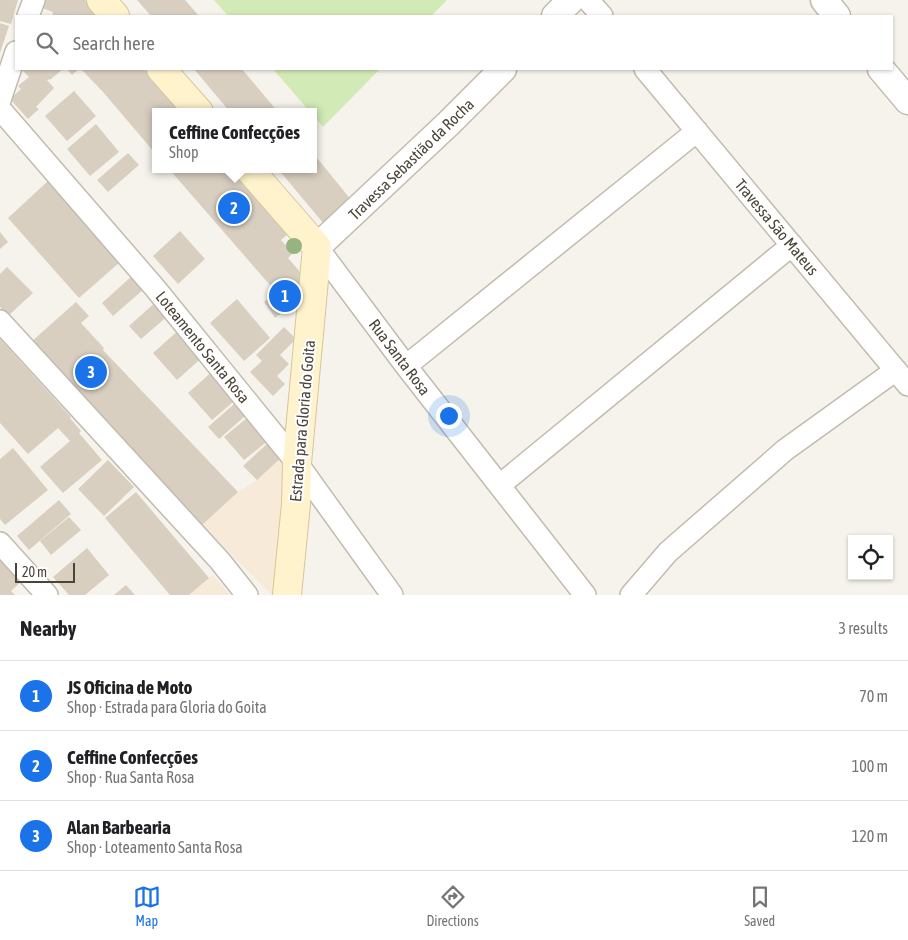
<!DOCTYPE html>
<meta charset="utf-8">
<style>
:root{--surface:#fff;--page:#f2f2f2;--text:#202124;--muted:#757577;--line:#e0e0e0;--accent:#1a73e8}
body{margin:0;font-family:"Asap Condensed",sans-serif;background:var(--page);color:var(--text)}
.controls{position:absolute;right:15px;bottom:15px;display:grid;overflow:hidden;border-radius:0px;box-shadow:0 1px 4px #0004}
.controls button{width:45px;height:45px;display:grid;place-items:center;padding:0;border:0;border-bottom:1px solid var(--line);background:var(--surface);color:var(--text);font:25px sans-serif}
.scale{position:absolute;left:15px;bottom:12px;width:60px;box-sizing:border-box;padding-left:5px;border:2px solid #4b4439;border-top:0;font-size:14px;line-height:18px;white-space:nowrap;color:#4b4439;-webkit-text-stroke:4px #fff;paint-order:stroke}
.you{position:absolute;left:448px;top:415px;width:18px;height:18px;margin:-12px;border:4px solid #fff;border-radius:50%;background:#1a73e8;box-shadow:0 0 0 8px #1a73e833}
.badge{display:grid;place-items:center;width:32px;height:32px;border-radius:50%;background:var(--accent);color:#fff;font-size:16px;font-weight:700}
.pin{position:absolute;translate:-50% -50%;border:2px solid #fff;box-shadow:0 1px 5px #0006}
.popup{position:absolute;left:152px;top:108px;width:165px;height:65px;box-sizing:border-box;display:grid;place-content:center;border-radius:0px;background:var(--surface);filter:drop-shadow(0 1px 4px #0005);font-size:16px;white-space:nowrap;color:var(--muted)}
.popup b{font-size:19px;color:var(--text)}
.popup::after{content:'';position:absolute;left:50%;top:100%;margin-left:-10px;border:10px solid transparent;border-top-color:var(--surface)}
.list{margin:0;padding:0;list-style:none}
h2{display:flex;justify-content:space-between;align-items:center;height:65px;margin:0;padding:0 20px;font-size:21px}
h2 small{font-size:16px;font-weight:400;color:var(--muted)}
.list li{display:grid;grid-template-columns:32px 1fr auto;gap:15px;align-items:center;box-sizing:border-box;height:70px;padding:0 20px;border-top:1px solid var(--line)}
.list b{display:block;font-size:19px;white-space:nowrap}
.list p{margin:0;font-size:16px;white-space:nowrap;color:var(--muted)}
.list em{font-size:16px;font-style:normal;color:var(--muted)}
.icon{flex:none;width:28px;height:28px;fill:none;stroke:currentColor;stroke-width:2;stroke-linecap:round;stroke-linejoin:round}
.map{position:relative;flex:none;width:908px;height:595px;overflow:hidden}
.search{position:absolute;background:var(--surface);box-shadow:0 1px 4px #0004;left:15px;right:15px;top:15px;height:55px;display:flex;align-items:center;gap:12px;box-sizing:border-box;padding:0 18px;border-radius:0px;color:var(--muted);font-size:19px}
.sheet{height:275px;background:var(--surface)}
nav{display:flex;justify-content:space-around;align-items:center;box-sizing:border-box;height:70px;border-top:1px solid var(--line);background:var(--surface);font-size:14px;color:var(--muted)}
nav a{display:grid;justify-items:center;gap:2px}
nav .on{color:var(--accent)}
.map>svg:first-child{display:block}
</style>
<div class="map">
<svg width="908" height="595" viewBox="0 0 908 595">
<rect width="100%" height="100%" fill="#f6f3ec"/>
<path fill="#f7ead8" d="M294,446L287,595H272L202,525L238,492L257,480Z
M213,575L230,595H189L209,578Z"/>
<path fill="#d2eab5" d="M214,0H447L431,16H228Z
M273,69H380L323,127L313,115V112H310Z"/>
<path fill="#d8cfc1" d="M0,0H18L11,24L0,21Z
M41,0H85L100,16H52L53,12L39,7Z
M137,0H185L199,16H151Z
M0,23L9,26L0,53Z
M21,69H63L51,79L47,80L54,88L36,107L39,109L28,119L10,99L21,89L18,86L29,77Z
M67,69H79L72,75Z
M81,69H144L150,75L181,112H155V153L103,92Z
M194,69H242L278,112H230Z
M74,91L96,116L67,141L45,116Z
M96,124L119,152L90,176L67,149Z
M128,153L139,165L108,192L97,180Z
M313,153L352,201L324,224L278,169H313Z
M169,169H231L287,235L281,240L293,253L288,258L300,272L299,300L275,318L264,302L276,292Z
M48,181L120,262L79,298L8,218Z
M180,231L205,259L178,284L153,256Z
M0,232L8,242L0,249Z
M7,267L33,293L8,316L0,307V274Z
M133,275L144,289L113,316L102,303Z
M237,299L270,338L244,361L210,323Z
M157,301L169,315L141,339L129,326Z
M76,302L89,316L81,323L104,348L103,350L238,492L202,525L31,342Z
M284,327L296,339L280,355L289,364L277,376L285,384L273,396L250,372L262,361L256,355Z
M181,328L205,355L177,380L153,353Z
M0,339L71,417L70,418L81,431L79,433L102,460L63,493L40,467L70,441L58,428L28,454L0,423Z
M215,369L240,396L212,420L188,393Z
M241,398L252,410L219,439L208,427Z
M254,412L274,436L244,460L224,437Z
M269,442L282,457L257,480L243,466Z
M13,448L48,490L5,525L0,519V459Z
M108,460L134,487L104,516L78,489Z
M136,492L209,578L189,595H170L105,518Z
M59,500L71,514L29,550L17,536Z
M69,517L81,530L51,555L40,541Z
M87,548L109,575L85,595H69L53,577Z
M0,558L22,581L11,591L15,595H0Z
M126,585L135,595H114Z"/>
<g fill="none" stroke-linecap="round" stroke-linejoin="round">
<defs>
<path id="minor" d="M588,0L602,16
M28,16L34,0
M645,69L908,385
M0,100L16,52
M0,109L155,288L297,463L392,595
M317,247L406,366L585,595
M0,321L220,561L247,595
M406,366L697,131
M500,485L792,245
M0,543L47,595
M631,595L668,552L785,450L896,370"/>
<path id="tertiary" d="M824,0L837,16
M555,16L571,0
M881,69L908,101
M317,247L449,123L503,69"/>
<path id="secondary" d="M101,0L115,16
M161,69L199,112
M249,169L317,247L297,463L296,504L287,595"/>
</defs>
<use href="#minor" stroke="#c2bbae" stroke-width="24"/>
<use href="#tertiary" stroke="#c2bbae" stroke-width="29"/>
<use href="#secondary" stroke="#d6c79b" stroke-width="30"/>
<use href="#minor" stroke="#fff" stroke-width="21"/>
<use href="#tertiary" stroke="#fff" stroke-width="26"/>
<use href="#secondary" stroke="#fff3cd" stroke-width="28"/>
</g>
<circle fill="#97b381" cx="294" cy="246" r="8"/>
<g text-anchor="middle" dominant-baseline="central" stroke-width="4" stroke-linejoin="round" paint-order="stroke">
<g font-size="16" fill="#4b4439" stroke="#fff">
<text transform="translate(411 159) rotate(-44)">Travessa Sebastião da Rocha</text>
<text transform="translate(777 227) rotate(50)">Travessa São Mateus</text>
<text transform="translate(203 347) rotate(51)">Loteamento Santa Rosa</text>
<text transform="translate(400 357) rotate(53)">Rua Santa Rosa</text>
<text transform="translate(302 421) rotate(-85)">Estrada para Gloria do Goita</text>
</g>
</g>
</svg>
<div class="controls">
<button><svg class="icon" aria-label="locate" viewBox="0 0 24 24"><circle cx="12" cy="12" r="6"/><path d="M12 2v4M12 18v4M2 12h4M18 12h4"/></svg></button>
</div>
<div class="scale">20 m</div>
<div class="you"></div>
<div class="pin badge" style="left:285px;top:296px">1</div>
<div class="pin badge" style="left:234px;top:208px">2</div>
<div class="popup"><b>Ceffine Confecções</b>Shop</div>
<div class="pin badge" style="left:91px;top:372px">3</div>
<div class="search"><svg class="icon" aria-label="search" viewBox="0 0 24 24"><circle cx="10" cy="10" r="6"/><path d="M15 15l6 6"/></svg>Search here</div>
</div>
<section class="sheet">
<h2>Nearby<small>3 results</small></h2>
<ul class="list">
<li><span class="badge">1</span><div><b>JS Oficina de Moto</b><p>Shop · Estrada para Gloria do Goita</p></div><em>70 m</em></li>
<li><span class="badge">2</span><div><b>Ceffine Confecções</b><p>Shop · Rua Santa Rosa</p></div><em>100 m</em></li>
<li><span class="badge">3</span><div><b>Alan Barbearia</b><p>Shop · Loteamento Santa Rosa</p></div><em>120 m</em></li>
</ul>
</section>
<nav>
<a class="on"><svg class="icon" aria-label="map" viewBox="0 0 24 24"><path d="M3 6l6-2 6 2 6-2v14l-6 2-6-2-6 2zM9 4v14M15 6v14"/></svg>Map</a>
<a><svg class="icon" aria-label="directions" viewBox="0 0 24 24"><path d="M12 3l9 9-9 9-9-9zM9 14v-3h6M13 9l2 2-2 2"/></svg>Directions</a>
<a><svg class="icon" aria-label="saved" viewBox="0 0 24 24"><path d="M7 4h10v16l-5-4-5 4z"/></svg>Saved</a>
</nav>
